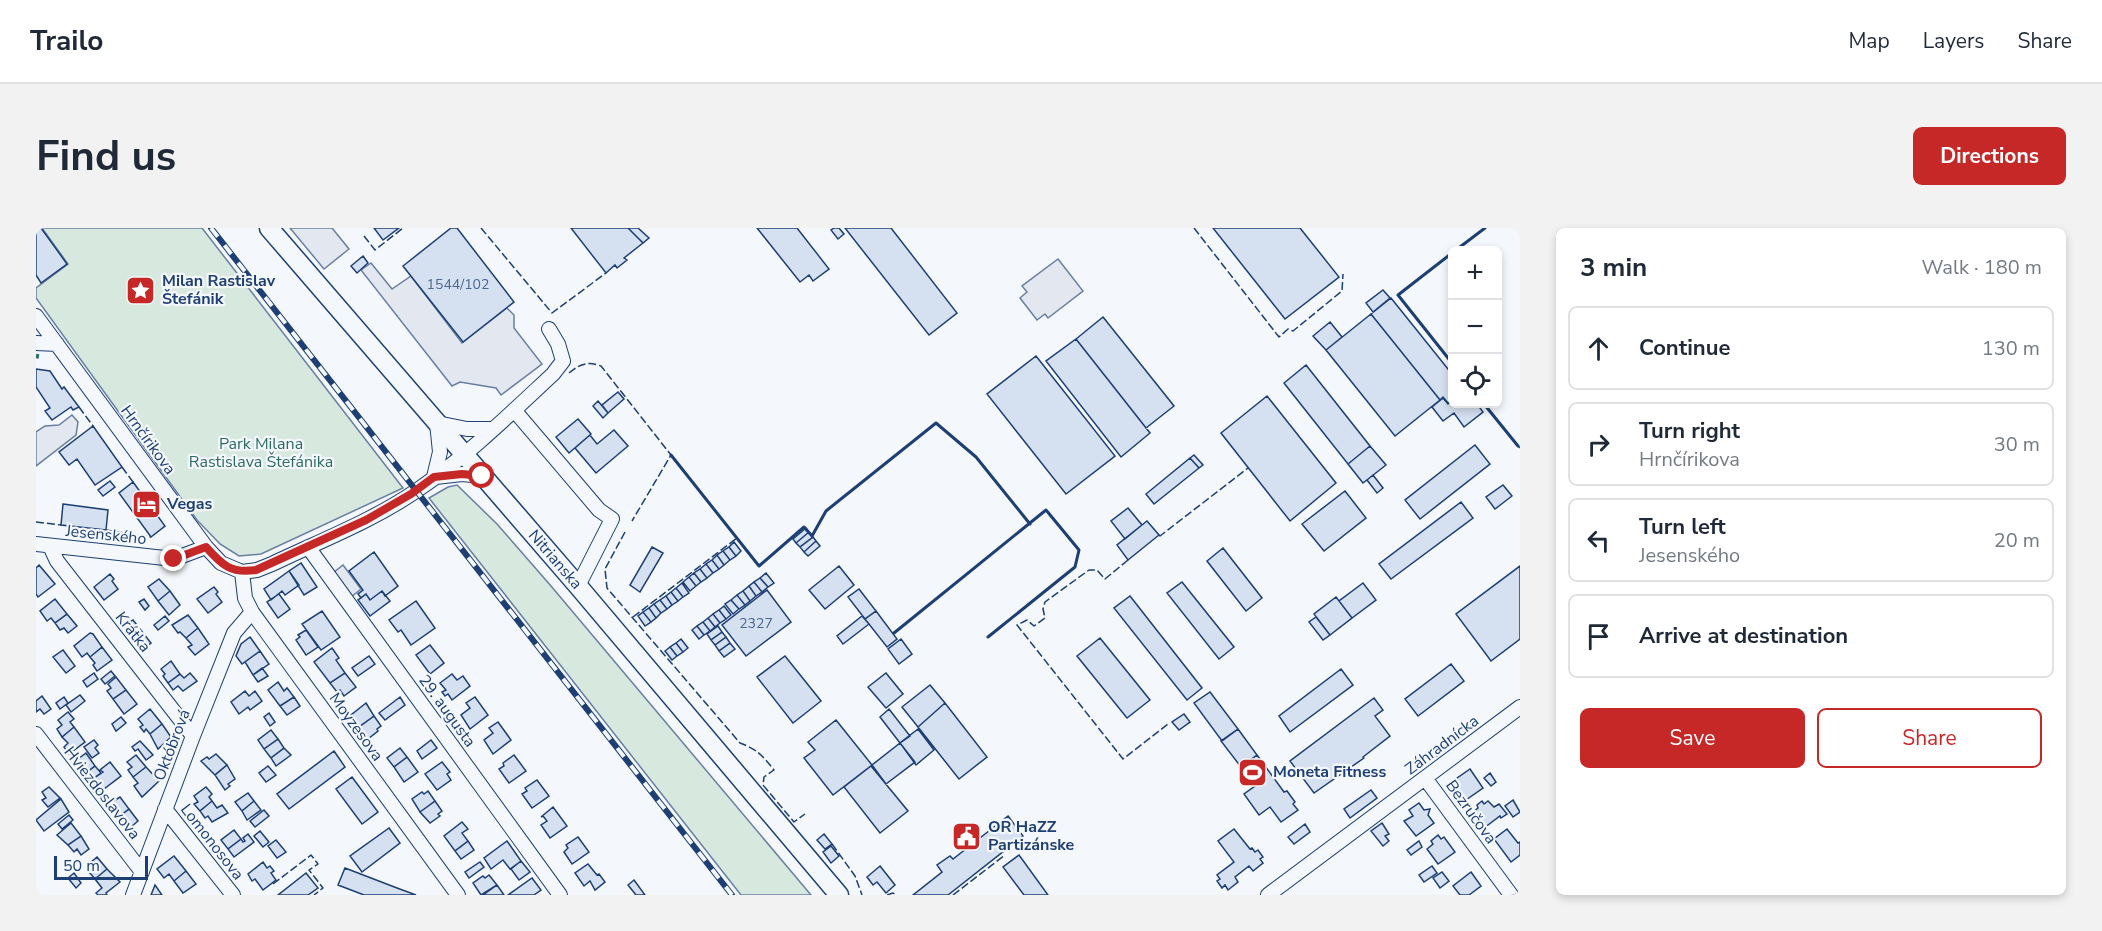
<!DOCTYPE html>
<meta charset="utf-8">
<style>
:root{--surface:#fff;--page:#f2f2f3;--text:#1f2937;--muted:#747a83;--line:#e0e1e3;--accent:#c62828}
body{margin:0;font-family:"Nunito Sans",sans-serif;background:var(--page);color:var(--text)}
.controls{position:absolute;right:18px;top:18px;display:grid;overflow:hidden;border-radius:9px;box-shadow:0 3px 9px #0003}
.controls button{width:54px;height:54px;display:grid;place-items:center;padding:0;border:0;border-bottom:2px solid var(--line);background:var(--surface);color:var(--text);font:30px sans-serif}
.scale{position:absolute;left:18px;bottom:15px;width:94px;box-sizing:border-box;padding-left:6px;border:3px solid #1d3f73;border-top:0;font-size:16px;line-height:21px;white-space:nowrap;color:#1d3f73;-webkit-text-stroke:4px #f4f7fb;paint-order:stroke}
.stop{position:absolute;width:18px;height:18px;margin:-14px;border:4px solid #c62828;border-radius:50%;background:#fff}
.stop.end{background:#c62828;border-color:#fff;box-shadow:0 2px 6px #0008}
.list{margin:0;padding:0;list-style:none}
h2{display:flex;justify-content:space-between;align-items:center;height:78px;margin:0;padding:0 24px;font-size:26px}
h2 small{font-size:20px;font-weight:400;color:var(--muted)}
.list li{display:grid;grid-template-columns:39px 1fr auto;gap:18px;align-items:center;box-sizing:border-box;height:84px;margin:0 12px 12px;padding:0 12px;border:2px solid var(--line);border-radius:9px}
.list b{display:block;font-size:22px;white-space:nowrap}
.list p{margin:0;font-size:20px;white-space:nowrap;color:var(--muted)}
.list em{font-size:20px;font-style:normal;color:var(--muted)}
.actions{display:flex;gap:12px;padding:18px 24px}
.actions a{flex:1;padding:14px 0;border:2px solid var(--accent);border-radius:9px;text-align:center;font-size:21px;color:var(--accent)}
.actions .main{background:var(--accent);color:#fff}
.icon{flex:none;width:33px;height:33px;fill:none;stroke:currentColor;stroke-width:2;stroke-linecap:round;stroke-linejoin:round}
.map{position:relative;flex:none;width:1484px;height:667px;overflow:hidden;border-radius:9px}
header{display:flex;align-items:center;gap:36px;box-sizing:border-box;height:84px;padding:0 30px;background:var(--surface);border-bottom:2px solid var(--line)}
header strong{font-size:28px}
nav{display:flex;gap:33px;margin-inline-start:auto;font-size:21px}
.intro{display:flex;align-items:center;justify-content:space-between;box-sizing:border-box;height:144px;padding:0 36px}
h1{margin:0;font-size:42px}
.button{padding:15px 27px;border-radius:9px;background:var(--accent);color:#fff;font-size:21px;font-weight:700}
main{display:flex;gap:36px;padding:0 36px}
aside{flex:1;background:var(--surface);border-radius:9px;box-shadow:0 3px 9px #0003}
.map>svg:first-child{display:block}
</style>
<header>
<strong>Trailo</strong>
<nav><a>Map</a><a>Layers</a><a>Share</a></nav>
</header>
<div class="intro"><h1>Find us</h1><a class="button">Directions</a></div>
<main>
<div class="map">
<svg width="1484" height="667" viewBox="0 0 1484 667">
<rect width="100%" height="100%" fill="#f4f7fb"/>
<path fill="#d7e8df" stroke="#687fa3" stroke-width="1.5" d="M6,0H166L367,260L225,326L203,328L184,316L161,292L0,70V60L32,36Z
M421,257L461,296L515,358L775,667H705L393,270L412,259Z"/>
<path fill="#e3e8f0" stroke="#687fa3" stroke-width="1.5" d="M254,0H296L313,21L288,41Z
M1022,31L1047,63L1012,90L1009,86L1001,92L984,70L991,64L986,58Z
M335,35L356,61L375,48L426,115L471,80L478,87V100L506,136L465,167L460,160L424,154L416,158L325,42Z
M36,187L42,194L40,207L0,238V204L9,198L23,197Z
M307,337L325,361L315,369L297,345Z"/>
<path fill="#d5e0f0" stroke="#1d3f73" stroke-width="1.5" d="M0,0H5L31,36L5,55L0,47Z
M338,0H363L347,12Z
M415,0H421L478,74L427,114L367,38Z
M535,0H592L607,15L588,30L591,32L581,40L579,37L570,45Z
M592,0H602L613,10L607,15Z
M721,0H761L793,41L777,53L773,47L764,54Z
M798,0H803L808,6L802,11L795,2Z
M809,0H855L921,85L893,107Z
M1177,0H1264L1303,49L1249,91Z
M327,28L332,35L321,45L315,38Z
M1347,62L1354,70L1337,84L1330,75Z
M1355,70L1416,146V172L1412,175L1407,169L1404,172L1335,86Z
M1335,86L1404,172L1359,208L1290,122Z
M1067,89L1138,178L1110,200L1040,111Z
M1294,94L1306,109L1290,122L1277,108Z
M1040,111L1114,205L1085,229L1010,133Z
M1000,128L1079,228L1030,266L951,166Z
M1270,137L1334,218L1312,236L1248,155Z
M0,141L14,143L26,161L28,159L43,179L37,182L35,179L16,192L9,183L14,180L0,159Z
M582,164L588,171L572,185L566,177Z
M1231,168L1300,255L1254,293L1185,205Z
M1407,170L1412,176L1416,172V176H1441L1447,184L1428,199L1418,185L1407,193L1396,179Z
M562,173L572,185L567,190L557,178Z
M542,191L555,206L533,225L520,209Z
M57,198L86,239L59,257L41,231L33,237L23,224Z
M578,202L592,218L560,245L539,220L554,207L561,216Z
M1439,217L1454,236L1384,291L1369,272Z
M1334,218L1350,237L1327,255L1312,236Z
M1158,227L1167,237L1163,240L1154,230Z
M1154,230L1163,240L1118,276L1110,266Z
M1337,247L1347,260L1341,265L1331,252Z
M74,253L79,259L67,268L62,262Z
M97,254L129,298L115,309L83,265Z
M1467,257L1476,268L1459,281L1450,269Z
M1309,263L1330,290L1288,323L1266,296Z
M1425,274L1437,290L1355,351L1343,336Z
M27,276L72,282L70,302L25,297Z
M1092,280L1106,297L1089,311L1075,293Z
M1111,293L1123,307L1092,332L1081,317Z
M770,300L773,304L760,315L757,311Z
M773,304L777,309L764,319L760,315Z
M777,309L780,313L768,324L764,319Z
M780,313L784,318L772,328L768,324Z
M698,314L705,323L700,328L693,319Z
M616,319L627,325L604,364L594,357Z
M693,319L700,328L694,332L687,323Z
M1187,320L1226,370L1210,383L1171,333Z
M687,323L694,332L688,337L681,327Z
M338,324L362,358L349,368L346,363L334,372L330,366L325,370L322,366L327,362L313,343Z
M681,327L688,337L683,341L676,332Z
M676,332L683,341L677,345L670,336Z
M265,335L281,359L268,367L253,343Z
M670,336L677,345L671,350L664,341Z
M3,337L19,356L2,369L0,366V340Z
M803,338L818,357L789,381L773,362Z
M1484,338V411L1455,433L1420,386Z
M664,341L671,350L665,354L658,345Z
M253,343L263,357L249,367L246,363L235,372L228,361Z
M658,345L665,354L660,358L653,349Z
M730,345L738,355L732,359L724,350Z
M74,346L78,351L76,353L82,361L68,372L58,359Z
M653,349L660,358L654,363L647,354Z
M724,350L732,359L726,364L718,354Z
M123,351L134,363L122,373L112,359Z
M718,354L726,364L720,368L713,358Z
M1146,354L1198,419L1183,431L1131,365Z
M646,355L653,365L647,369L640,360Z
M1327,355L1340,372L1316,390L1303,373Z
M713,358L720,368L714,373L707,363Z
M178,359L182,364L180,366L186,374L172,385L161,371Z
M640,360L647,369L642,373L635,364Z
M823,361L840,383L829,391L812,369Z
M731,362L755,394L710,428L686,397Z
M134,363L144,377L133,387L122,373Z
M346,363L354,373L334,388L322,372L330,366L334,372Z
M707,363L714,373L709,377L701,367Z
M635,364L642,373L636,377L630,368Z
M243,366L254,381L242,390L231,374Z
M701,367L709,377L703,381L695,372Z
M630,368L636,377L631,381L624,372Z
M1094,368L1166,460L1151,472L1078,380Z
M1300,369L1316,390L1294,407L1278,386Z
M19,371L31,386L19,395L15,390L11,393L4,383Z
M108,371L113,378L109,382L103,374Z
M624,372L631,381L625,385L618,376Z
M695,372L703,381L697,386L689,376Z
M380,373L399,400L375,417L365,402L362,404L353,392Z
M618,376L625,385L620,390L613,380Z
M688,378L695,387L690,391L683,382Z
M613,380L620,390L615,394L607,384Z
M683,382L690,391L684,395L677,386Z
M286,383L304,409L285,422L266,396Z
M840,383L861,411L851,419L829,391Z
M607,384L615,394L609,398L602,388Z
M31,386L41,398L32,405L28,400L24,402L19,395Z
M677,386L684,395L679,399L672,390Z
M152,387L162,400L150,410L144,404L142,405L136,397Z
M129,388L133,393L122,402L118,397Z
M826,388L833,396L807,416L801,408Z
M1280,389L1294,407L1287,412L1273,394Z
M672,390L679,399L674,403L667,394Z
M97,392L115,415L106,422L88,398Z
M667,394L674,403L668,407L661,398Z
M661,398L668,407L663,411L656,402Z
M682,398L686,404L675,412L671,406Z
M162,400L173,416L159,427L152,419L156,417L150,410Z
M270,402L282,419L270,427L260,412L264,409L262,407Z
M686,404L690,409L679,417L675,412Z
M54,405L57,406L66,419L54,429L51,425L46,429L38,418Z
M214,409L224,423L206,436L200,428L205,416Z
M690,409L694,415L683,423L679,417Z
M1064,410L1114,472L1091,490L1041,428Z
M645,411L652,420L647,424L640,415Z
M865,411L876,426L863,436L852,421Z
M640,415L647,424L641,428L634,419Z
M694,415L699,421L688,429L683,423Z
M394,417L408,435L394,446L380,427Z
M66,419L76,432L61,443L57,437L59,435L54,429Z
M634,419L641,428L636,432L629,423Z
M296,420L303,430L300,432L309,445L294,455L278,434Z
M27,422L39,438L30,445L17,429Z
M224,423L233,436L217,447L209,434Z
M333,428L339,436L322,448L316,440Z
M749,428L785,473L757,495L721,449Z
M135,433L144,446L132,455L127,448L129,446L125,441Z
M1415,436L1428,453L1382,488L1369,471Z
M226,440L232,448L222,454L217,447Z
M1305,441L1317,457L1254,504L1243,488Z
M75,443L79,448L69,456L65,451Z
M58,445L62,451L51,459L47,453Z
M154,445L161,453L147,463L142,458L137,462L132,455L144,446L148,450Z
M309,445L320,459L308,468L304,462L301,464L294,455Z
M850,445L867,466L850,480L832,459Z
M416,446L421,452L427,448L434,458L416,472L412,466L409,468L406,464L410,462L404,455Z
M80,449L90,462L77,471L71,463L75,460L72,456Z
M242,454L248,463L251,460L258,469L244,478L232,462Z
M894,457L909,475L882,499L866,479Z
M90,462L101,476L88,486L77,471Z
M209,463L213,468L219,463L226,473L214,482L212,479L203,486L195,474Z
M1174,464L1202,501L1186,513L1158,475Z
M44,467L49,473L35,484L30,477Z
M6,468L15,481L8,486L4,481L0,484V473Z
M28,469L32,475L24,481L20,475Z
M258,469L264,478L251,487L244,478Z
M364,469L369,477L349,492L343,485Z
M439,469L452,487L434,501L425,487L434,480L430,475Z
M1338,470L1347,482L1339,488L1354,508L1327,529L1328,530L1278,565L1254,533Z
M330,475L338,488L323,499L315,487Z
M909,475L951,529L923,551L882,499Z
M114,481L126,496L114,506L110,501L108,504L104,499L107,497L102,491Z
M853,481L874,508L864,515L844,489Z
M32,484L38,491L34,494L38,499L26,509L21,501L26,497L22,492Z
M233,485L239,494L234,498L228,489Z
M1148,486L1154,494L1143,502L1136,494Z
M338,488L345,498L341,501L342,503L332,511L323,499Z
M85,489L90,495L80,503L76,496Z
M800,492L836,537L797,567L768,530L779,522L772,514Z
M462,494L475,512L457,526L448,512L457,505L453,500Z
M126,496L135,509L122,521L114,506Z
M38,499L49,514L33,526L28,519L32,515L26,509Z
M882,501L898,522L880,537L864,515Z
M1202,501L1221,527L1205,539L1185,513Z
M235,502L242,511L228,521L222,512Z
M242,511L248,520L235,530L228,521Z
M58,512L62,517L59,520L63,525L56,530L48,519Z
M395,512L401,520L386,531L381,523Z
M104,513L117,527L110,532L102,521L99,523L96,519Z
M864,515L879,534L850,556L836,537Z
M1406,515L1410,521L1401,528L1397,522Z
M248,520L255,527L240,538L235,530Z
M364,520L371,529L358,539L351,530Z
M298,523L309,539L253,581L241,566Z
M50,525L59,538L47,547L42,540L47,536L42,531Z
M180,526L191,537L179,547L165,533L171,529L173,531Z
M100,527L110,539L97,549L92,542L96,539L91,534Z
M478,527L490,543L473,555L463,541L468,538L467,535Z
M1221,527L1248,564L1251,563L1259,574L1257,576L1262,582L1245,594L1234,579L1223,587L1208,566L1219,558L1205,539Z
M371,529L382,544L368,554L358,539Z
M74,534L85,548L60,567L51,555L67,544L64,542Z
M406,534L414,544L411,546L415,552L401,562L389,546Z
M191,537L199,551L192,556L194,558L189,562L179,547Z
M59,538L65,545L52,554L47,547Z
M232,538L240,547L230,554L223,545Z
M835,538L872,583L844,605L808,559Z
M110,539L123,553L106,569L98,558L102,555L97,549Z
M1434,541L1447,560L1427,574L1414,555Z
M1454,545L1460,554L1455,558L1448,550Z
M316,549L342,584L326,596L300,561Z
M501,552L513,568L496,580L486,566L491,563L489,560Z
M13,559L24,570L12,579L6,572L10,570L6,564Z
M170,559L176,566L173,569L176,573L164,583L158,576L162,574L158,568Z
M1335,562L1341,570L1314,590L1308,581Z
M392,563L399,573L384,584L376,571L386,564L388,566Z
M212,565L218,573L206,583L199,574Z
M84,569L93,581L81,590L75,583L80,579L76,574Z
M25,571L33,584L8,603L0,592Z
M1477,572L1484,584L1477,589L1469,578Z
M176,573L181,580L186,577L192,585L176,594L172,588L169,590L164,583Z
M218,573L225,582L211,592L206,583Z
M399,573L406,583L402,586L404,588L394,595L384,584Z
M1446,573L1448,576L1452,573L1458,579L1463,576L1471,586L1465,590L1464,588L1448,600L1437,584L1442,580L1441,577Z
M1383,575L1388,582L1394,581L1392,587L1398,595L1380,608L1368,593L1377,588L1373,582Z
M517,579L531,598L514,610L505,597L511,593L507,588L505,589Z
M93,581L102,593L95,599L91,594L86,597L81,590Z
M228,582L233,588L219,599L214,593Z
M33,587L37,592L26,601L22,596Z
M972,588L987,608L912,667H877L906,644L901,637L914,628L917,631Z
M426,594L432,601L426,605L432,613L419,623L408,608Z
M35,595L45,608L32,617L21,607Z
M1346,595L1353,606L1349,608L1353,613L1347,618L1335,603Z
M1269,596L1274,604L1258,616L1252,609Z
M353,600L364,615L326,644L314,628Z
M1198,601L1214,621L1216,620L1219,624L1222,622L1227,629L1224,631L1227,635L1217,643L1213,638L1199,649L1202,654L1192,662L1189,657L1186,660L1181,653L1184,651L1181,647L1198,634L1182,613Z
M1471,601L1482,615L1484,614V627L1475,634L1458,611Z
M198,602L205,611L192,621L185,612Z
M224,603L233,614L227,619L218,608Z
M212,606L218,614L198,629L192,621L205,611L207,614L209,613L207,610Z
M788,606L796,616L789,621L781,612Z
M1402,607L1405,611L1408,609L1419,624L1402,636L1391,621L1397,616L1395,613Z
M45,608L53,621L45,627L41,621L38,624L32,617Z
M542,609L553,624L536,636L528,624L532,620L530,617Z
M240,612L250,624L241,630L232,618Z
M432,613L438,622L425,631L419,623Z
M471,613L485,633L474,641L467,632L455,641L448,630Z
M1383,613L1386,619L1375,627L1371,622Z
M795,618L803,628L795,635L787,624Z
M983,627L1012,667H988L967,639Z
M138,628L150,643L138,653L133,646L128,650L121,641Z
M61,629L71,641L59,651L53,644L56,641L53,636Z
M485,633L494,644L483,652L475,641Z
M227,634L231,640L234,638L238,643L235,645L240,652L227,662L219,651L216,653L212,646Z
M444,634L448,639L433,650L429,644Z
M552,636L561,647L563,646L569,654L559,662L554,653L548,658L539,645Z
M844,638L859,657L850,665L841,654L837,657L831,649Z
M1396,638L1401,645L1388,654L1383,647Z
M309,640L361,660L380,667H328L302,657Z
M71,641L84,654L70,665L71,667H62L60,665L66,660L59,651Z
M150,643L160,656L147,665L138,653Z
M1406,644L1413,653L1404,660L1397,650Z
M1435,644L1445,658L1433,667H1424L1417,658Z
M38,645L45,655L40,660L32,650Z
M270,645L282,660L272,667H242Z
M453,647L461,657L445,667L437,655L447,648L449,650Z
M496,650L505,662L498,667H472Z
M598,652L609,667H600L592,657Z
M119,657L126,667H115Z
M461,657L468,667H447Z"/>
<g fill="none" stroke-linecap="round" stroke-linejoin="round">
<defs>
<path id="minor" d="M0,88L170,319L185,335L206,344
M0,115L21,116
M478,182L563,282L576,291L542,358
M398,249L404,224L401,195L431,201H457
M400,249L426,246L446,248
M0,316L138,331L170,319
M14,318L21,333L157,508
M272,319L524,667
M206,344L221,342L236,336C284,313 336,293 380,263C430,229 473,187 517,146L527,133L522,116L513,101
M206,344L209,370L216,384L422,667
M0,506L106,644
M1389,550L1475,667
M129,581L197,667
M97,667L157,508L198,405L216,384
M1232,667L1484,479"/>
<g id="major">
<path id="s1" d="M233,0L542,358L803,667"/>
</g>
</defs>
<use href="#minor" stroke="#1d3f73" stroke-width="16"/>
<use href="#major" stroke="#1d3f73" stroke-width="21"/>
<use href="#minor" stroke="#f4f7fb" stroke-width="14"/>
<use href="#major" stroke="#f4f7fb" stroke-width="18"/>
<defs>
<path id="rail" d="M175,0L696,667"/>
</defs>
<use href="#rail" stroke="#1d3f73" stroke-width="6"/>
<use href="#rail" stroke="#f4f7fb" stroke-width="4" stroke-dasharray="11" stroke-linecap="butt"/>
<path stroke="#2c6c60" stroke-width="4.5" stroke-dasharray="3 4.5" stroke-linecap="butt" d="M0,128L6,129"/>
<path stroke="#1d3f73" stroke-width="1.5" stroke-dasharray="8 3" stroke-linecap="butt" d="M445,0L516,85L570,45
M1158,0L1243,109L1252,101L1257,103L1306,63L1307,46
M328,8L339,22L367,0
M533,145C544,136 551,133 565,138L635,227L596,293
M43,179L57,198
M1482,218L1484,220
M86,239L97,254
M0,294L25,297
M70,302L115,309
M589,304L569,341L571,360L704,515C722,522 726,527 738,542L728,549L727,557L758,594L769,586
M1123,307L1124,308L1212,240
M1092,332L1069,351L1061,342H1053L1009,374L1007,381L1009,390L998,398L991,392L981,397L1087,531L1132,496
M597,389L701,310
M796,616L819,648L826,667
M237,656L275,627L282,636L273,642L287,660L278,667
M851,667L857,665L860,667
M917,667L969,627"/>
<path stroke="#1d3f73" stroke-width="3" d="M1420,22L1449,0
M1416,25L1362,67L1416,135
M1448,176L1482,218
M635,227L723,338L768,299L776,308L790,283L900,195L940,229L994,296
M858,405L1010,282L1043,322L1039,339L952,409"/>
</g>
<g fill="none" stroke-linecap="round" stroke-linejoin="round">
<path stroke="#c62828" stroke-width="8" d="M138,331L170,319C186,337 195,346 220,342L330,292L375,266L398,249L426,246L446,248"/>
</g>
<defs>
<symbol id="sight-square" viewBox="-11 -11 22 22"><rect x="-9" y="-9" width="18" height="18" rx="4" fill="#c62828" stroke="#f4f7fb"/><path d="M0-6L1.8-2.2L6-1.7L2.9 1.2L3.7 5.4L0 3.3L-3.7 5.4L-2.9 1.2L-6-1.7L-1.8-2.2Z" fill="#fff"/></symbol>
<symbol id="hotel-square" viewBox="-11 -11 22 22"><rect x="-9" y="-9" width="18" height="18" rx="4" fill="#c62828" stroke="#f4f7fb"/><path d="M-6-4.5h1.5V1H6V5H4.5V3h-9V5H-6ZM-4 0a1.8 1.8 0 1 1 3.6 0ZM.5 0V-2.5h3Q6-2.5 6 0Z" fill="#fff"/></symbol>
<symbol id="stadium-square" viewBox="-11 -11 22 22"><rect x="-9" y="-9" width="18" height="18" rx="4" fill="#c62828" stroke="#f4f7fb"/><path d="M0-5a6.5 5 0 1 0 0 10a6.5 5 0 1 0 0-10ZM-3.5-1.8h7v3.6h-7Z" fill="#fff"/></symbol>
<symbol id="civic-square" viewBox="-11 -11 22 22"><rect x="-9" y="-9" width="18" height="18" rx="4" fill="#c62828" stroke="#f4f7fb"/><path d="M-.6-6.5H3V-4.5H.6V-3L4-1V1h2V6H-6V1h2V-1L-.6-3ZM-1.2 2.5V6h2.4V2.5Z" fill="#fff"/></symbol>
</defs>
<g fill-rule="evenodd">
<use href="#sight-square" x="88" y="46" width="33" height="33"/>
<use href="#hotel-square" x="94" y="260" width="33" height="33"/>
<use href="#stadium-square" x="1200" y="528" width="33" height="33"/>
<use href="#civic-square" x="914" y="592" width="33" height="33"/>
</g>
<g text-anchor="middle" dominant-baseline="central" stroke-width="4.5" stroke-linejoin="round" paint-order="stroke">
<g font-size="14" fill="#4b6792">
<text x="422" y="56">1544/102</text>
<text x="720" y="395">2327</text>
</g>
<g font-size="16" font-weight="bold" fill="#1d3f73" stroke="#f4f7fb" text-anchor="start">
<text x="126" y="53">Milan Rastislav<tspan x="126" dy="18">Štefánik</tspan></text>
<text x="131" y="276">Vegas</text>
<text x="1237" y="544">Moneta Fitness</text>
<text x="952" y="599">OR HaZZ<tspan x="952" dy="18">Partizánske</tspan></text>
</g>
<g font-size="16" fill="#1d3f73" stroke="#f4f7fb">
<text transform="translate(112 212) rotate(54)">Hrnčírikova</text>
<text transform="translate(70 307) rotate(6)">Jesenského</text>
<text stroke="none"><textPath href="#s1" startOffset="438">Nitrianska</textPath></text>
<text transform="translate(97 404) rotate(52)">Krátka</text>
<text transform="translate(411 483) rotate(54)">29. augusta</text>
<text transform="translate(320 499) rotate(54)">Moyzesova</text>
<text transform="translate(136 517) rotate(-69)">Októbrová</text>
<text transform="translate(1406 517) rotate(-37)">Záhradnícka</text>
<text transform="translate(66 565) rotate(52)">Hviezdoslavova</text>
<text transform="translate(1435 584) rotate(54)">Bezručova</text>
<text transform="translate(176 614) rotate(52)">Lomonosova</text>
</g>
<g font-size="16" fill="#2c6c60" stroke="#f4f7fb">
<text x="225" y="216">Park Milana<tspan x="225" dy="18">Rastislava Štefánika</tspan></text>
</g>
</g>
</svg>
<div class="controls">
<button>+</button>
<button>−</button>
<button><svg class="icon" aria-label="locate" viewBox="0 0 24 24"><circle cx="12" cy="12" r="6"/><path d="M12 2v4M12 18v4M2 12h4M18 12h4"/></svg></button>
</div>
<div class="scale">50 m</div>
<div class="stop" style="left:446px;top:248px"></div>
<div class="stop end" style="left:138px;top:331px"></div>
</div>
<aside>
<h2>3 min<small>Walk · 180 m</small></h2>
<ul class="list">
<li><svg class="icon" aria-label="ahead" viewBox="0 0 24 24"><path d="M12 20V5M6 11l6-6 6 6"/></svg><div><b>Continue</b></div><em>130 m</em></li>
<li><svg class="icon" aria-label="right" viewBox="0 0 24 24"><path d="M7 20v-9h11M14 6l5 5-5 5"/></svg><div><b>Turn right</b><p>Hrnčírikova</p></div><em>30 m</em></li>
<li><svg class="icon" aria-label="left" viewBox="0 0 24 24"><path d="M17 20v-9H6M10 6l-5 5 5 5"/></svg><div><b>Turn left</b><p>Jesenského</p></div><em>20 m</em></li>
<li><svg class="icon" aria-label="arrive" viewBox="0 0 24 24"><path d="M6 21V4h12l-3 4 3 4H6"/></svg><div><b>Arrive at destination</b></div></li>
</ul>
<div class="actions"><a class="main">Save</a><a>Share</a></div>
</aside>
</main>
